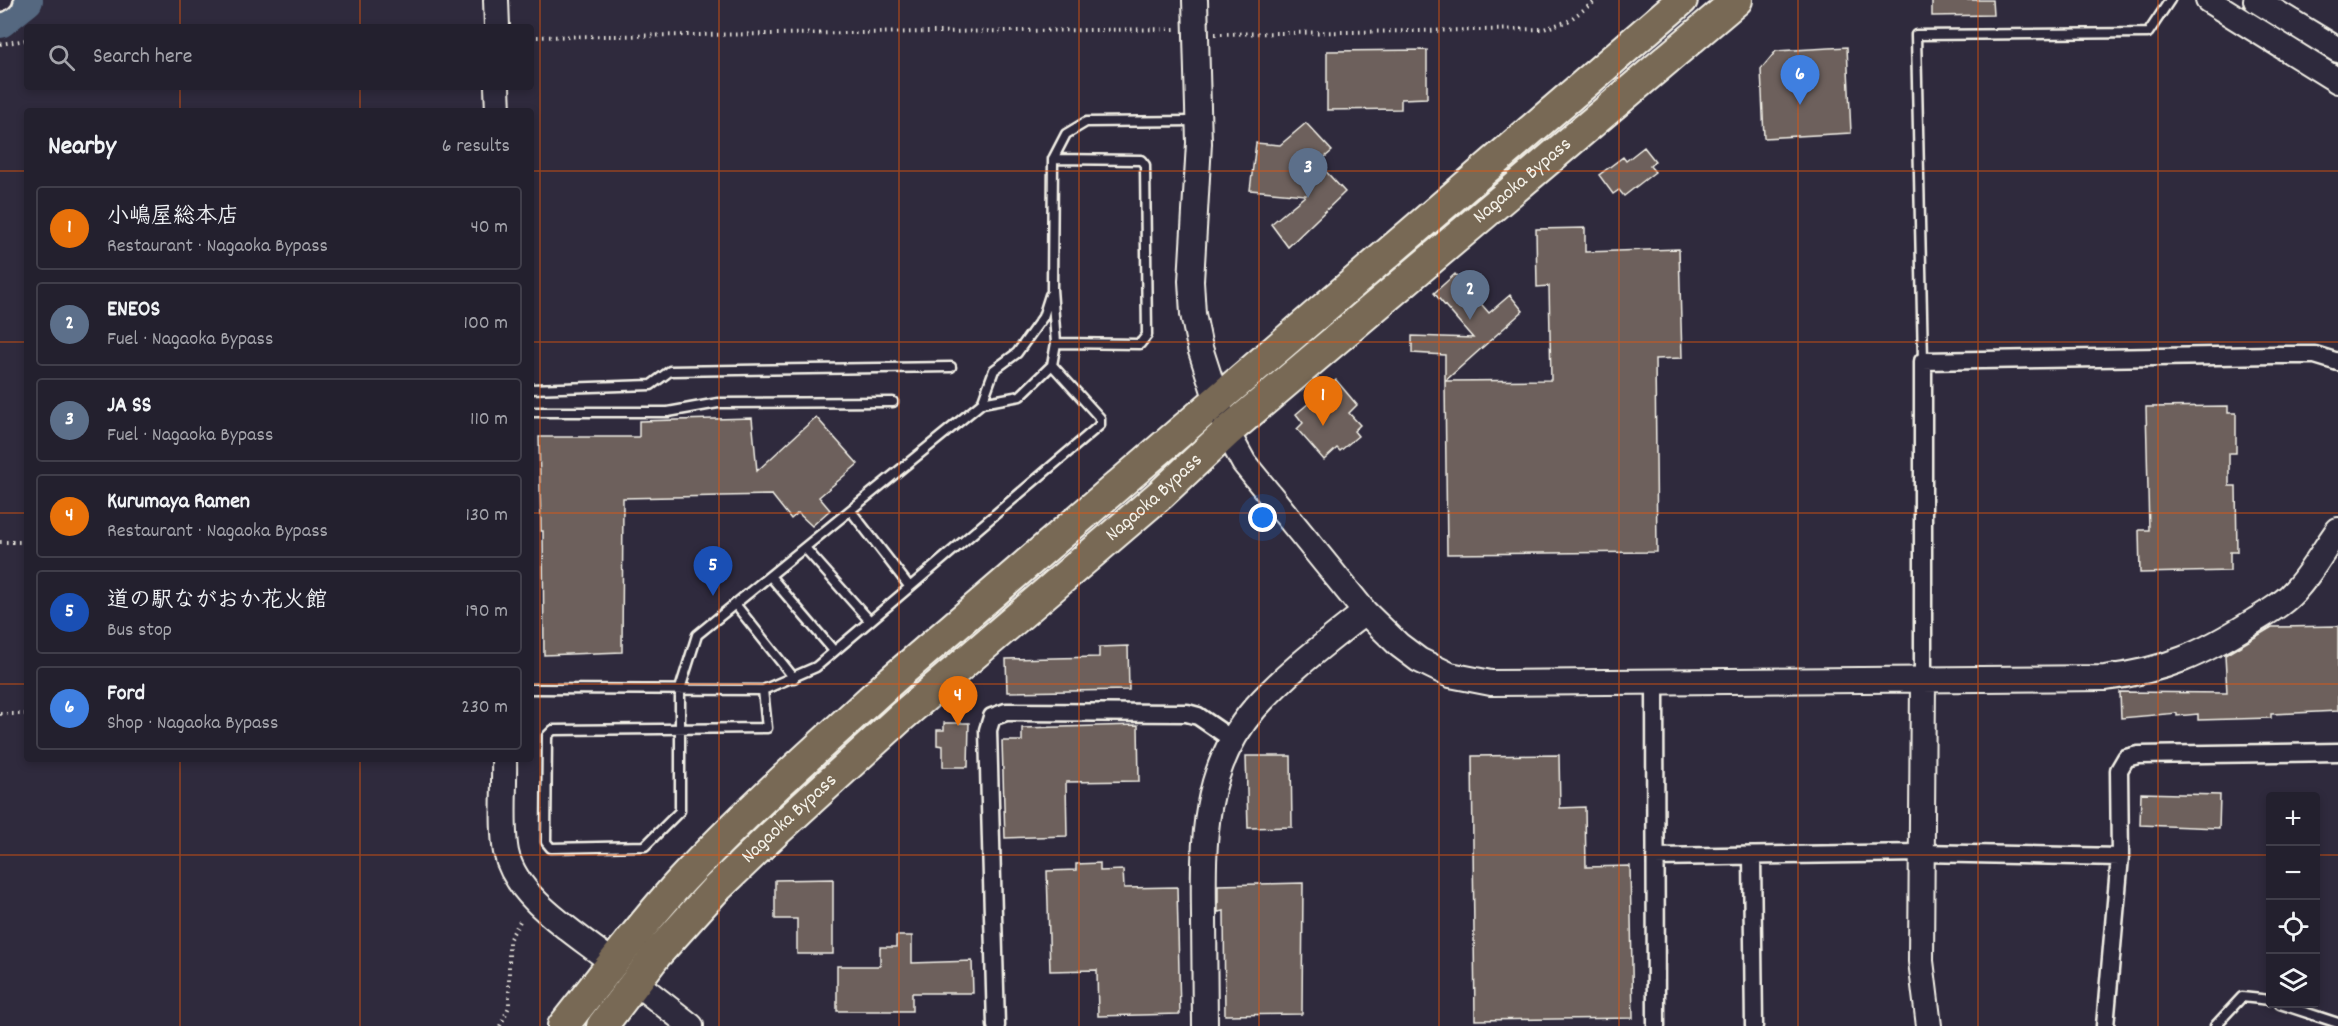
<!DOCTYPE html>
<meta charset="utf-8">
<style>
:root{--surface:#23202e;--page:#2b2836;--text:#f1f3f6;--muted:#a3a3aa;--line:#403e4a;--accent:#d93025}
body{margin:0;font-family:Dekko,"Klee One",sans-serif;background:var(--page);color:var(--text)}
.controls{position:absolute;right:18px;bottom:18px;display:grid;overflow:hidden;border-radius:6px;box-shadow:0 3px 9px #0003}
.controls button{width:54px;height:54px;display:grid;place-items:center;padding:0;border:0;border-bottom:2px solid var(--line);background:var(--surface);color:var(--text);font:30px sans-serif}
.you{position:absolute;left:1263px;top:518px;width:21px;height:21px;margin:-15px;border:4px solid #fff;border-radius:50%;background:#1a73e8;box-shadow:0 0 0 9px #1a73e833}
.badge{display:grid;place-items:center;width:39px;height:39px;border-radius:50%;background:var(--accent);color:#fff;font-size:20px;font-weight:700}
.pin{position:absolute;translate:-50% -50px;filter:drop-shadow(0 2px 3px #0008)}
.pin::after{content:'';position:absolute;top:32px;width:21px;height:18px;background:inherit;clip-path:polygon(0 0,100% 0,50% 100%)}
.list{margin:0;padding:0;list-style:none}
h2{display:flex;justify-content:space-between;align-items:center;height:78px;margin:0;padding:0 24px;font-size:26px}
h2 small{font-size:20px;font-weight:400;color:var(--muted)}
.list li{display:grid;grid-template-columns:39px 1fr auto;gap:18px;align-items:center;box-sizing:border-box;height:84px;margin:0 12px 12px;padding:0 12px;border:2px solid var(--line);border-radius:6px}
.list b{display:block;font-size:22px;white-space:nowrap}
.list p{margin:0;font-size:20px;white-space:nowrap;color:var(--muted)}
.list em{font-size:20px;font-style:normal;color:var(--muted)}
.icon{flex:none;width:33px;height:33px;fill:none;stroke:currentColor;stroke-width:2;stroke-linecap:round;stroke-linejoin:round}
.map{position:relative;flex:none;width:2338px;height:1026px;overflow:hidden}
.search{position:absolute;background:var(--surface);box-shadow:0 3px 9px #0003;left:24px;top:24px;width:510px;height:66px;display:flex;align-items:center;gap:15px;box-sizing:border-box;padding:0 21px;border-radius:6px;color:var(--muted);font-size:22px}
.panel{position:absolute;background:var(--surface);box-shadow:0 3px 9px #0003;left:24px;top:108px;width:510px;height:654px;border-radius:6px}
.map>svg:first-child{display:block}
</style>
<div class="map">
<svg width="2338" height="1026" viewBox="0 0 2338 1026">
<rect width="100%" height="100%" fill="#2f2a3d"/>
<filter id="ink" filterUnits="userSpaceOnUse"><feTurbulence type="fractalNoise" baseFrequency=".0167" numOctaves="2"/><feDisplacementMap in="SourceGraphic" scale="12" xChannelSelector="R" yChannelSelector="G"/><feConvolveMatrix kernelMatrix="1 2 1 2 8 2 1 2 1" color-interpolation-filters="sRGB"/></filter>
<g filter="url(#ink)">
<g fill="none" stroke-linecap="round" stroke-linejoin="round">
<path stroke="#546880" stroke-width="34" d="M0,21L26,0"/>
</g>
<path fill="#6d615c" stroke="#f4f1e8" stroke-width="1.5" d="M1932,0H1992L1993,15L1932,16Z
M1847,47L1851,133L1764,138L1761,69L1776,51Z
M1427,50V98L1401,99V109L1327,110V51Z
M1306,123L1332,151L1318,163L1345,192L1288,247L1271,224L1306,195L1250,190L1256,143L1280,145Z
M1644,147L1655,161L1650,166L1655,172L1624,196L1619,190L1613,194L1599,175L1623,157L1626,161Z
M1585,228V252L1679,249L1682,358L1655,359L1657,552L1447,554L1445,381L1551,380L1549,286L1537,287L1536,229Z
M1455,274L1489,313L1510,295L1523,311L1445,381V355L1412,353V336L1473,338L1434,293Z
M1336,380L1357,405L1349,413L1360,425L1354,431L1358,436L1340,451L1337,448L1324,460L1297,429L1303,423L1296,414Z
M2228,406V413H2236V453H2229V486H2236L2237,552H2230V571L2140,573L2139,530H2149L2146,407Z
M816,417L858,464L819,497L830,510L812,526L798,513L791,519L772,495L623,498L622,652L544,655L543,531H541L539,437H639V421L752,418L757,471Z
M2338,626V711L2271,714V718L2198,720V714L2177,716V713L2121,718L2120,692L2227,693L2225,655L2272,627Z
M1128,646L1129,690L1007,692L1006,659L1099,657V647Z
M944,723H969L968,767H943V746L937,745V730H944Z
M1138,725L1139,781L1066,782L1067,836L1005,838L1002,741H1022V728Z
M1559,755L1560,808L1585,807L1586,867L1630,866L1633,1018L1475,1020L1472,756Z
M1246,756H1291L1292,827L1248,828Z
M2141,793L2220,795L2219,828L2140,825Z
M1100,863V871L1123,870L1124,888L1177,887L1180,1014L1098,1016L1097,970L1050,971L1047,871L1076,870V864Z
M833,879V954H797V919H775V880Z
M1303,883L1302,1014L1225,1015L1224,911L1218,912V885Z
M896,936H912V963L972,961L973,993H912V1011H837V966H880V947H896Z"/>
<g fill="none" stroke-linecap="round" stroke-linejoin="round">
<defs>
<path id="lane" d="M1053,159L1141,160L1145,165L1147,335L1140,344L1056,343
M1923,361L1916,35L2148,33L2170,0
M531,389L651,385L670,371L951,367
M982,403L994,370L1017,353L1043,317L1050,295
M531,412H668L718,403L893,402
M851,511L909,586
M805,548L869,620
M770,576L834,651
M735,604L794,678
M531,689L763,690L816,667L1100,425V418L1052,365
M763,690L767,728L553,730L547,736L546,842L551,848L645,846L680,811V689L697,635L982,403L1020,396L1052,365L1056,343L1052,289L1053,159L1066,134L1086,122L1196,121
M2280,1004L2338,1023
M2215,1026L2242,997L2270,1000"/>
<path id="street" d="M0,3L4,0
M1923,680V361L2275,355H2315L2338,362
M1655,682L1656,1026
M1752,856L1754,1026
M1655,857L1922,853L2120,857
M996,1026L988,730L992,717L1006,712L1187,713L1198,716L1233,740
M2105,1026L2120,857L2119,770L2126,758L2138,755L2338,752"/>
<path id="secondary" d="M496,0L497,27
M1195,0L1199,143L1191,281L1193,314L1200,348L1227,432L1244,463L1365,612L1399,645L1419,660L1450,675L1491,683L2105,678C2167,670 2202,654 2254,621C2270,611 2286,602 2298,587C2313,570 2324,549 2338,530
M2208,0L2338,81
M2256,0L2338,50
M497,87L498,111
M1923,680L1921,961L1929,1026
M504,759C505,786 501,826 506,852C516,899 577,934 613,963
M635,982L691,1026
M1205,1026C1205,989 1204,953 1204,916C1203,841 1202,769 1255,708C1287,672 1327,642 1365,612"/>
<g id="highway">
<path d="M563,1026C602,977 639,927 681,881C747,810 821,745 892,680L1682,0"/>
<path id="s1" d="M602,1026L657,954L714,891L768,839L901,717L1161,494L1227,432L1737,0"/>
</g>
</defs>
<use href="#lane" stroke="#f4f1e8" stroke-width="13"/>
<use href="#street" stroke="#f4f1e8" stroke-width="21"/>
<use href="#secondary" stroke="#f4f1e8" stroke-width="28"/>
<use href="#highway" stroke="#f4f1e8" stroke-width="34"/>
<path stroke="#f4f1e8" stroke-width="4" stroke-dasharray="1.5 4.5" stroke-linecap="butt" d="M1215,34L1544,29L1568,21L1597,0
M531,37L1175,29
M0,44L27,40
M0,542H27
M0,714H27
M500,1026L509,1007V940L522,918"/>
<use href="#lane" stroke="#2f2a3d" stroke-width="8"/>
<use href="#street" stroke="#2f2a3d" stroke-width="16"/>
<use href="#secondary" stroke="#2f2a3d" stroke-width="24"/>
<use href="#highway" stroke="#786954" stroke-width="30"/>
</g>
</g>
<path fill="none" stroke="#e8590c" stroke-width="1.5" stroke-opacity="0.55" d="M180,0V27M360,0V27M540,0V1026M719,0V1026M899,0V1026M1079,0V1026M1259,0V1026M1439,0V1026M1619,0V1026M1798,0V1026M1978,0V1026M2158,0V1026M180,87V111M360,87V111M0,171H27M531,171H2338M0,342H27M531,342H2338M0,513H27M531,513H2338M0,684H27M531,684H2338M180,759V1026M360,759V1026M0,855H2270M2316,855H2338"/>
<g text-anchor="middle" dominant-baseline="central" stroke-width="4.5" stroke-linejoin="round" paint-order="stroke">
<g font-size="20" fill="#f4f1e8" stroke="#2f2a3d">
<text stroke="none"><textPath href="#s1" startOffset="1252">Nagaoka Bypass</textPath></text>
<text stroke="none"><textPath href="#s1" startOffset="766">Nagaoka Bypass</textPath></text>
<text stroke="none"><textPath href="#s1" startOffset="280">Nagaoka Bypass</textPath></text>
</g>
</g>
</svg>
<div class="controls">
<button>+</button>
<button>−</button>
<button><svg class="icon" aria-label="locate" viewBox="0 0 24 24"><circle cx="12" cy="12" r="6"/><path d="M12 2v4M12 18v4M2 12h4M18 12h4"/></svg></button>
<button><svg class="icon" aria-label="layers" viewBox="0 0 24 24"><path d="M12 4l9 5-9 5-9-5zM3 14l9 5 9-5"/></svg></button>
</div>
<div class="you"></div>
<div class="pin badge" style="left:1323px;top:426px;background:#e8710a">1</div>
<div class="pin badge" style="left:1470px;top:320px;background:#5c6f8a">2</div>
<div class="pin badge" style="left:1308px;top:198px;background:#5c6f8a">3</div>
<div class="pin badge" style="left:958px;top:726px;background:#e8710a">4</div>
<div class="pin badge" style="left:713px;top:596px;background:#1a4fb4">5</div>
<div class="pin badge" style="left:1800px;top:105px;background:#3f7fe0">6</div>
<div class="search"><svg class="icon" aria-label="search" viewBox="0 0 24 24"><circle cx="10" cy="10" r="6"/><path d="M15 15l6 6"/></svg>Search here</div>
<section class="panel">
<h2>Nearby<small>6 results</small></h2>
<ul class="list">
<li><span class="badge" style="background:#e8710a">1</span><div><b>小嶋屋総本店</b><p>Restaurant · Nagaoka Bypass</p></div><em>40 m</em></li>
<li><span class="badge" style="background:#5c6f8a">2</span><div><b>ENEOS</b><p>Fuel · Nagaoka Bypass</p></div><em>100 m</em></li>
<li><span class="badge" style="background:#5c6f8a">3</span><div><b>JA SS</b><p>Fuel · Nagaoka Bypass</p></div><em>110 m</em></li>
<li><span class="badge" style="background:#e8710a">4</span><div><b>Kurumaya Ramen</b><p>Restaurant · Nagaoka Bypass</p></div><em>130 m</em></li>
<li><span class="badge" style="background:#1a4fb4">5</span><div><b>道の駅ながおか花火館</b><p>Bus stop</p></div><em>190 m</em></li>
<li><span class="badge" style="background:#3f7fe0">6</span><div><b>Ford</b><p>Shop · Nagaoka Bypass</p></div><em>230 m</em></li>
</ul>
</section>
</div>
